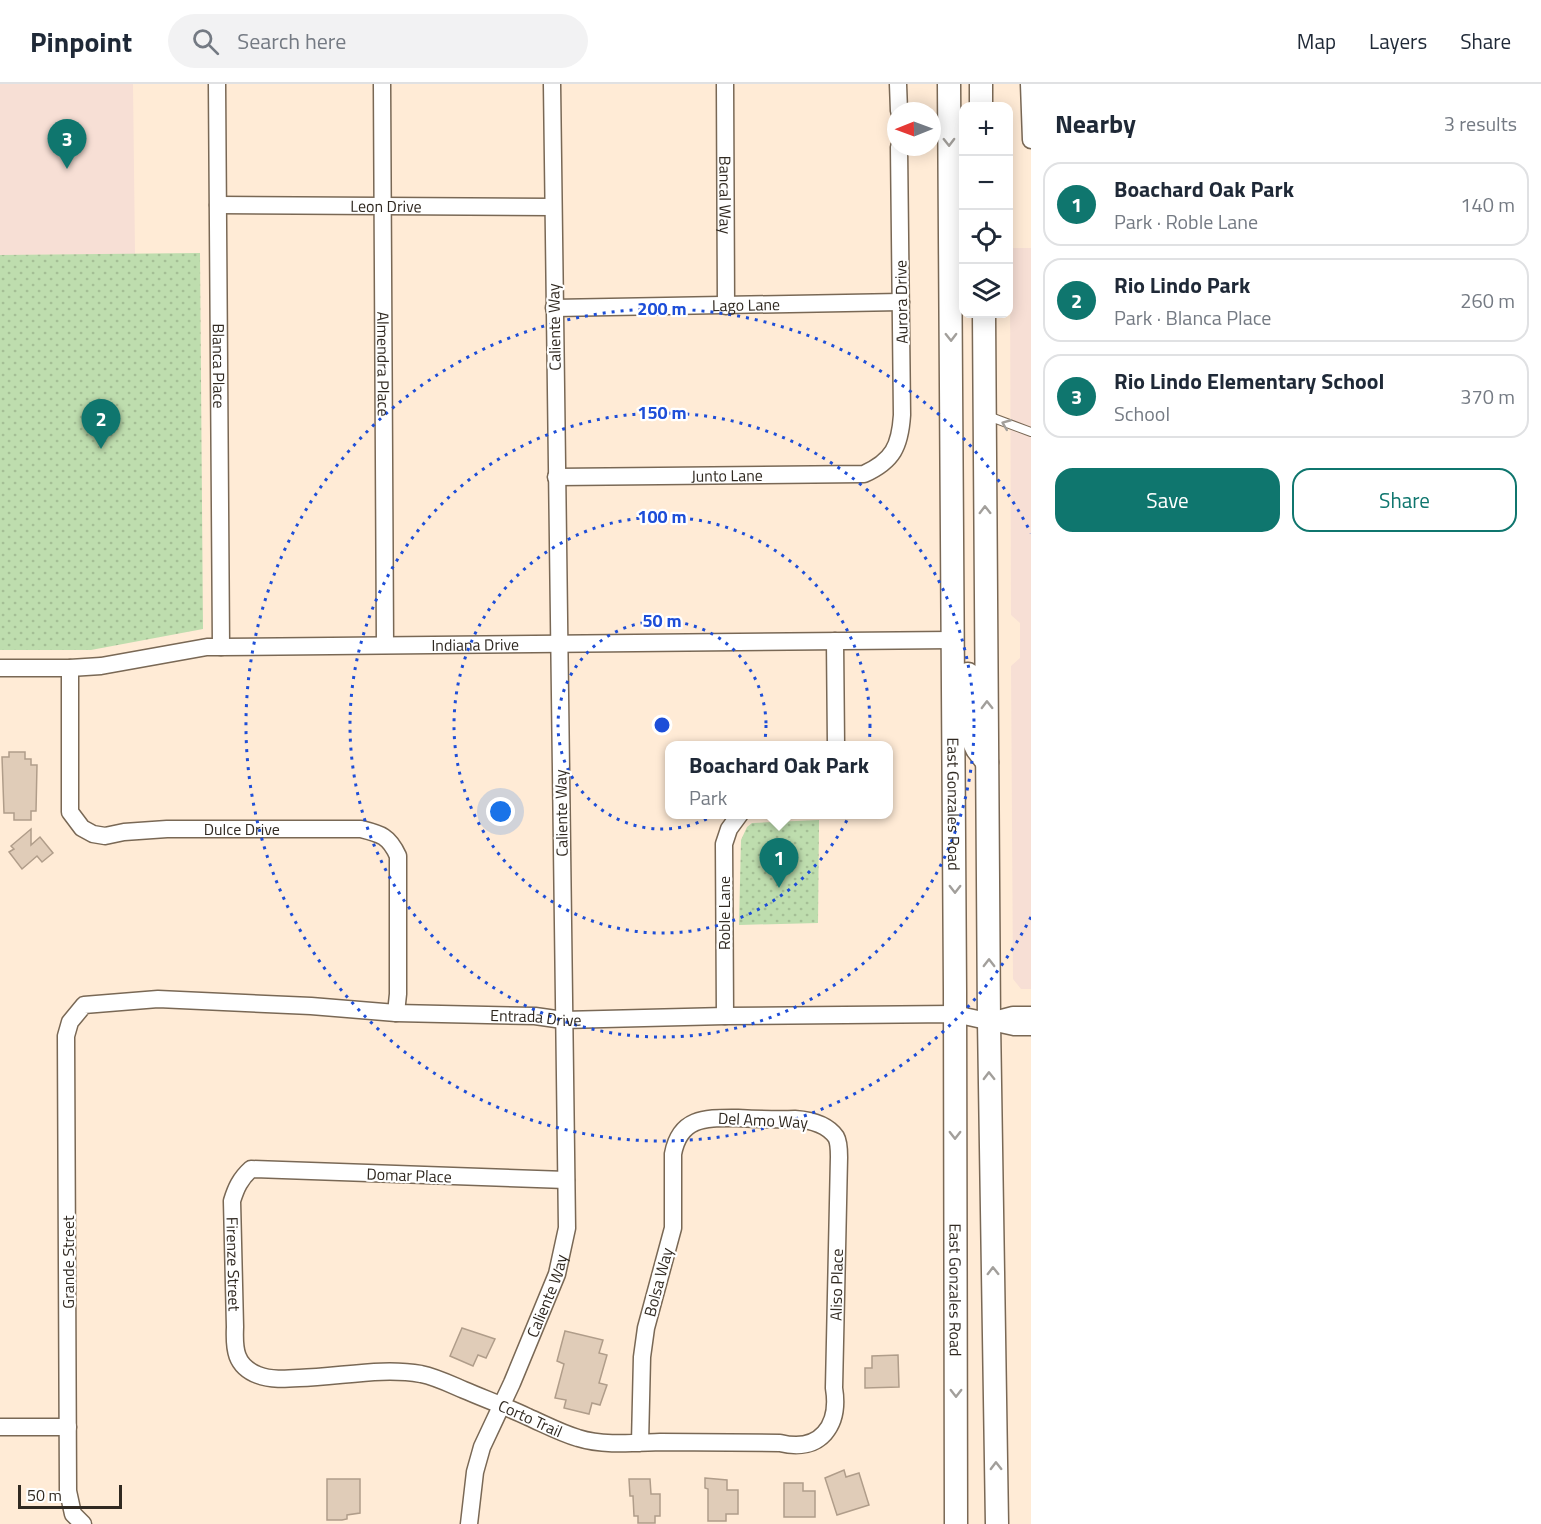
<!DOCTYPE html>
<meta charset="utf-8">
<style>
:root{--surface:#fff;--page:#f2f2f3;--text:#1f2937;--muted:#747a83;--line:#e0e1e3;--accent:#0f766e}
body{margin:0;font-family:"Titillium Web",sans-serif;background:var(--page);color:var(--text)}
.controls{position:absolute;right:18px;top:18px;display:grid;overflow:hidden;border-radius:12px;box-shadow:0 3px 15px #0003}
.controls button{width:54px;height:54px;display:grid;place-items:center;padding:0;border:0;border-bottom:2px solid var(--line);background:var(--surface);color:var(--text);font:30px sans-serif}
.compass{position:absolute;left:887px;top:18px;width:54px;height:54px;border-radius:50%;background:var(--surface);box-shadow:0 3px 15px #0003;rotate:269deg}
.scale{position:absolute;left:18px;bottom:15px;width:104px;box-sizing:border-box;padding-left:6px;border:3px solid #302921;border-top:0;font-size:16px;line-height:21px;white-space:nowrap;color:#302921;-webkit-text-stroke:4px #fff;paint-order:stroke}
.you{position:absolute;left:501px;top:728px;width:21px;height:21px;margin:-15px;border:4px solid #fff;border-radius:50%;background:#1a73e8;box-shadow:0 0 0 9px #1a73e833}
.badge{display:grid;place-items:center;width:39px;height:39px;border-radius:50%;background:var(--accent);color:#fff;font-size:20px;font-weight:700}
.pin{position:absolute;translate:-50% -50px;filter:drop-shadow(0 2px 3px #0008)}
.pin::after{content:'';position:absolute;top:32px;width:21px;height:18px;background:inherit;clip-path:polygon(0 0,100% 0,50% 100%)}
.popup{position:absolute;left:665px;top:657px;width:228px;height:78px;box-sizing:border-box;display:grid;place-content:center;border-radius:12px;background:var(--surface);filter:drop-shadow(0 2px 4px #0005);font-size:20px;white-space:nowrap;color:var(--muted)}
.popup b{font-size:22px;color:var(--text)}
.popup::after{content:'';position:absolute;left:50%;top:100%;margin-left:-12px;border:12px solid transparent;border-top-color:var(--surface)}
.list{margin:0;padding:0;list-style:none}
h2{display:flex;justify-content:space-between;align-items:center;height:78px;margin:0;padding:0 24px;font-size:26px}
h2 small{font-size:20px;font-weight:400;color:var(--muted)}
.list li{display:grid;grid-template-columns:39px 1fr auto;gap:18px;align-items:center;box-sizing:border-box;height:84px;margin:0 12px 12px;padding:0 12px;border:2px solid var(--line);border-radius:18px}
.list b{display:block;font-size:22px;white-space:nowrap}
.list p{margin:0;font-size:20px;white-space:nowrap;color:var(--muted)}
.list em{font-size:20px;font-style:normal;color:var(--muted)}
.actions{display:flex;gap:12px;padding:18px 24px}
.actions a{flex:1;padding:14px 0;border:2px solid var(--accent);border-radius:18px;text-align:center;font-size:21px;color:var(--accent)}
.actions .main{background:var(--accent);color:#fff}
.icon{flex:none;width:33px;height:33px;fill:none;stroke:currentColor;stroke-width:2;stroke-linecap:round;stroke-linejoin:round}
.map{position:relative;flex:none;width:1031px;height:1440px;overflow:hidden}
header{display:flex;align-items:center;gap:36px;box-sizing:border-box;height:84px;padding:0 30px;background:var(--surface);border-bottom:2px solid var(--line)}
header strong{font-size:28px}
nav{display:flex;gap:33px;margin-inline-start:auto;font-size:21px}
.search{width:420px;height:54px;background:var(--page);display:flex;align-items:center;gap:15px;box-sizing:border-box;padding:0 21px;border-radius:33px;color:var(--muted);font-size:22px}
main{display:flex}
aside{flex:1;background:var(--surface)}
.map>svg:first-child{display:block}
</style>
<header>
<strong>Pinpoint</strong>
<div class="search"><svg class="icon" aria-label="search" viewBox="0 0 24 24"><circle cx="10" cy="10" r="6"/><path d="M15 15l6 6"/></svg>Search here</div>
<nav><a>Map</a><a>Layers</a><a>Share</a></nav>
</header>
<main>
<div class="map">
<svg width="1031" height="1440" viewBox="0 0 1031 1440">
<defs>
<pattern id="park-dots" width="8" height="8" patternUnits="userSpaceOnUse" patternTransform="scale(1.5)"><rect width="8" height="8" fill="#beddae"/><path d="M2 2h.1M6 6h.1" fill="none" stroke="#a4be95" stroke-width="1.8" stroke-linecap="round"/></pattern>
</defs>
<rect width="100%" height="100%" fill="#ffebd6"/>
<path fill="#f7dfd5" d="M0,0H133L135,170L0,171Z
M1010,164H1031V905H1021L1013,895L1011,582L1020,574V539L1011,531Z"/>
<path fill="url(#park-dots)" d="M200,169L203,545L91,566H0V171Z
M819,736L818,839L739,841L741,756L747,743L752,739Z"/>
<path fill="#e0ccb8" stroke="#b09d8a" stroke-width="1.5" d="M9,668H25V675H31V681H37L36,727H31V736H14V729H4L2,673H9Z
M31,745V761L40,753L53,769L42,778L37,772L22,785L9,768L14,765L11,762Z
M462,1244L495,1255L486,1274L478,1271L473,1282L450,1272Z
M565,1247L603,1256L599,1269L607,1271L599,1299L607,1301L600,1321L592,1319L589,1330L564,1324L566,1316L555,1314L564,1280L557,1277Z
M898,1271L899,1303L865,1304V1284H872V1272Z
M844,1386L846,1393L859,1389L869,1421L837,1431L825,1394Z
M705,1394L727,1396V1406H738V1430H726V1437H708V1405L705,1404Z
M327,1395H360V1429L347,1431V1435L342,1436H327Z
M629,1395H650L651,1410H660V1432H655V1439H638V1432H634L633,1412H630Z
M784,1399H803V1407H815V1433H784Z"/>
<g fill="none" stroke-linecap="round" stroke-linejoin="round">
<defs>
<path id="service" d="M988,332L1031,348"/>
<g id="minor">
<path id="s1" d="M217,0L221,563"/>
<path id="s2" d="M382,0L385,561"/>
<path id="s3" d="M725,0L726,222"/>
<path d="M898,0L899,27"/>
<path d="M1029,0L1031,56"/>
<path id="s4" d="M218,121L553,123"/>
<path id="s5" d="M554,224L901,218"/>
<path id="s6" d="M556,393L864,390C893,377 900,362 902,331L899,63"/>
<path d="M835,557L836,662"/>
<path id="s7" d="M0,584H70L101,582L207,563H221L953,556"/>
<path id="s8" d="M70,584V728L82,744L93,750L105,752L124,748L167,745H361C381,750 389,752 398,772V910L396,929"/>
<path d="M725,932L724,760L729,745L740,730"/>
<path d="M994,936L1013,931H1031"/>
<path id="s9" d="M566,1096L251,1085C240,1095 236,1104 232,1117L235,1243C234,1265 235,1282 258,1291C271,1296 285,1295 299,1294C340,1293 381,1283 421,1290C436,1293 450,1300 464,1306C485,1315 507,1323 528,1333C544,1340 561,1349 578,1354C603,1362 633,1359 660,1358L780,1359C821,1369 840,1341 834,1304L839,1073C839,1067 839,1058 836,1053C827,1040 809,1036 795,1035C776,1036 757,1035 738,1034C707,1034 680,1032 673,1070V1144L646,1244L642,1273L640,1359"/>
<path d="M0,1343H68"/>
<path id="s10" d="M83,1440L73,1430L68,1407L66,952L70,938L84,921L158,915L311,922L396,929L535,932L563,936L725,932L955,930L1014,943H1031"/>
<path id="s11" d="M469,1440L475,1388L482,1363L512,1299L557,1190L567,1144L552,0"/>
</g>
<g id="secondary">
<path id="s12" d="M949,0L955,906L956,1440"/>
<path d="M981,0V22"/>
<path d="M984,230L989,937L997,1440"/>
<path d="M968,590L971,652L977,665L987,678"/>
</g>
</defs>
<use href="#service" stroke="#796855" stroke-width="10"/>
<use href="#minor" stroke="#796855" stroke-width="19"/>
<use href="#secondary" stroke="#796855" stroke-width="25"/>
<use href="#service" stroke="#fff" stroke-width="8"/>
<use href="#minor" stroke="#fff" stroke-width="16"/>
<use href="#secondary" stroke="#fff" stroke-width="22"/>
</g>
<defs><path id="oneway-chevron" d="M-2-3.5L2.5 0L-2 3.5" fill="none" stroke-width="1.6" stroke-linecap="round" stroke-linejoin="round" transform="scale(1.5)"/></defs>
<g stroke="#a29f9b">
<use href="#oneway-chevron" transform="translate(949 58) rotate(89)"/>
<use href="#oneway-chevron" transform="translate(951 253) rotate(89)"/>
<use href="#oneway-chevron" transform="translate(1006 340) rotate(-158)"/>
<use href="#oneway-chevron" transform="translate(985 426) rotate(-91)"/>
<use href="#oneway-chevron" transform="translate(987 621) rotate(-91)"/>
<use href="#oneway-chevron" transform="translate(955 805) rotate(90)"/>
<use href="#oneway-chevron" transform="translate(989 879) rotate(-90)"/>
<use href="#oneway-chevron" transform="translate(989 992) rotate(-91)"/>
<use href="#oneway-chevron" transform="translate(955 1051) rotate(90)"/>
<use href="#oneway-chevron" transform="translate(993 1187) rotate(-91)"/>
<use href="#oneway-chevron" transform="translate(956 1309) rotate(90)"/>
<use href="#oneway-chevron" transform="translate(996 1382) rotate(-91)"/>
</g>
<g fill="none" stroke="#1d4ed8" stroke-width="3" stroke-dasharray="3 6">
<circle cx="662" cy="641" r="104"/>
<circle cx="662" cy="641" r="208"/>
<circle cx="662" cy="641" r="312"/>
<path d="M1031 833A416 416 0 1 1 1031 449"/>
</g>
<g text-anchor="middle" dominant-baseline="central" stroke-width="4.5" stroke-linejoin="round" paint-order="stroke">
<g font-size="16" fill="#302921" stroke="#fff">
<text stroke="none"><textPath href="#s3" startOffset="111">Bancal Way</textPath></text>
<text stroke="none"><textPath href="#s4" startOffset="168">Leon Drive</textPath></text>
<text transform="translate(901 218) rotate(-91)">Aurora Drive</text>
<text stroke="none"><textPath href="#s5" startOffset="192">Lago Lane</textPath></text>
<text transform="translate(554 243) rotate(-91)">Caliente Way</text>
<text stroke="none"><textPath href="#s2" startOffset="280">Almendra Place</textPath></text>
<text stroke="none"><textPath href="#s1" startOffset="282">Blanca Place</textPath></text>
<text stroke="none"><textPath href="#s6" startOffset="171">Junto Lane</textPath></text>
<text stroke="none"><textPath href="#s7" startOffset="477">Indiana Drive</textPath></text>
<text stroke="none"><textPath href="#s12" startOffset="720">East Gonzales Road</textPath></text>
<text transform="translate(561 729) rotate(-91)">Caliente Way</text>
<text stroke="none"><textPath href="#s8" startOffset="326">Dulce Drive</textPath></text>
<text transform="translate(724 829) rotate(-90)">Roble Lane</text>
<text stroke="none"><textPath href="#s10" startOffset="982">Entrada Drive</textPath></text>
<text transform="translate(763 1036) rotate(3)">Del Amo Way</text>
<text transform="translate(409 1091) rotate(2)">Domar Place</text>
<text transform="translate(68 1178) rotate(-90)">Grande Street</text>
<text stroke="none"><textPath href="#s9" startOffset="416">Firenze Street</textPath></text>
<text transform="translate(658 1198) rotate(-75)">Bolsa Way</text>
<text stroke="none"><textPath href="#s9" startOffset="1272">Aliso Place</textPath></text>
<text stroke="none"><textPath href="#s12" startOffset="1206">East Gonzales Road</textPath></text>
<text stroke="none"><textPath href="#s11" startOffset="243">Caliente Way</textPath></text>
<text stroke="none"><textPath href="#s9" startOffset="819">Corto Trail</textPath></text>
</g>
</g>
<circle cx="662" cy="641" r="9" fill="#1d4ed8" stroke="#fff" stroke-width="3"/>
<g font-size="18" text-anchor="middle" font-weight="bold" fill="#1d4ed8" stroke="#fff" stroke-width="4.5" stroke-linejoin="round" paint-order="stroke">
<text x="662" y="231">200 m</text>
<text x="662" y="335">150 m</text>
<text x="662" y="439">100 m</text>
<text x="662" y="543">50 m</text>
</g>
</svg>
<div class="controls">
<button>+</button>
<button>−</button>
<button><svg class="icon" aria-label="locate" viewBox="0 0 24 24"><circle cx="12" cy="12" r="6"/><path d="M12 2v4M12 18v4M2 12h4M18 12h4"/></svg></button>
<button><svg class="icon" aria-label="layers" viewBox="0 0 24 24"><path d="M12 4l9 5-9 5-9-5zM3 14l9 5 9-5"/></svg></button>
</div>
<svg class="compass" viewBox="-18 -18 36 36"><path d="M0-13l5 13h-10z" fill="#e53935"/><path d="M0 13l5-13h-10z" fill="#747a83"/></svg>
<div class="scale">50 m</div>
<div class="you"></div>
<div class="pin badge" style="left:779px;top:804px">1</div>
<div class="popup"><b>Boachard Oak Park</b>Park</div>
<div class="pin badge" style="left:101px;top:365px">2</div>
<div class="pin badge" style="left:67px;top:85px">3</div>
</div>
<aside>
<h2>Nearby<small>3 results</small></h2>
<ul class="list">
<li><span class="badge">1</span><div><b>Boachard Oak Park</b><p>Park · Roble Lane</p></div><em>140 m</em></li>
<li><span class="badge">2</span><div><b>Rio Lindo Park</b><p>Park · Blanca Place</p></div><em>260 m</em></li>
<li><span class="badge">3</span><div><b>Rio Lindo Elementary School</b><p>School</p></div><em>370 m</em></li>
</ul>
<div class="actions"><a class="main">Save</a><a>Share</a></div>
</aside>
</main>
